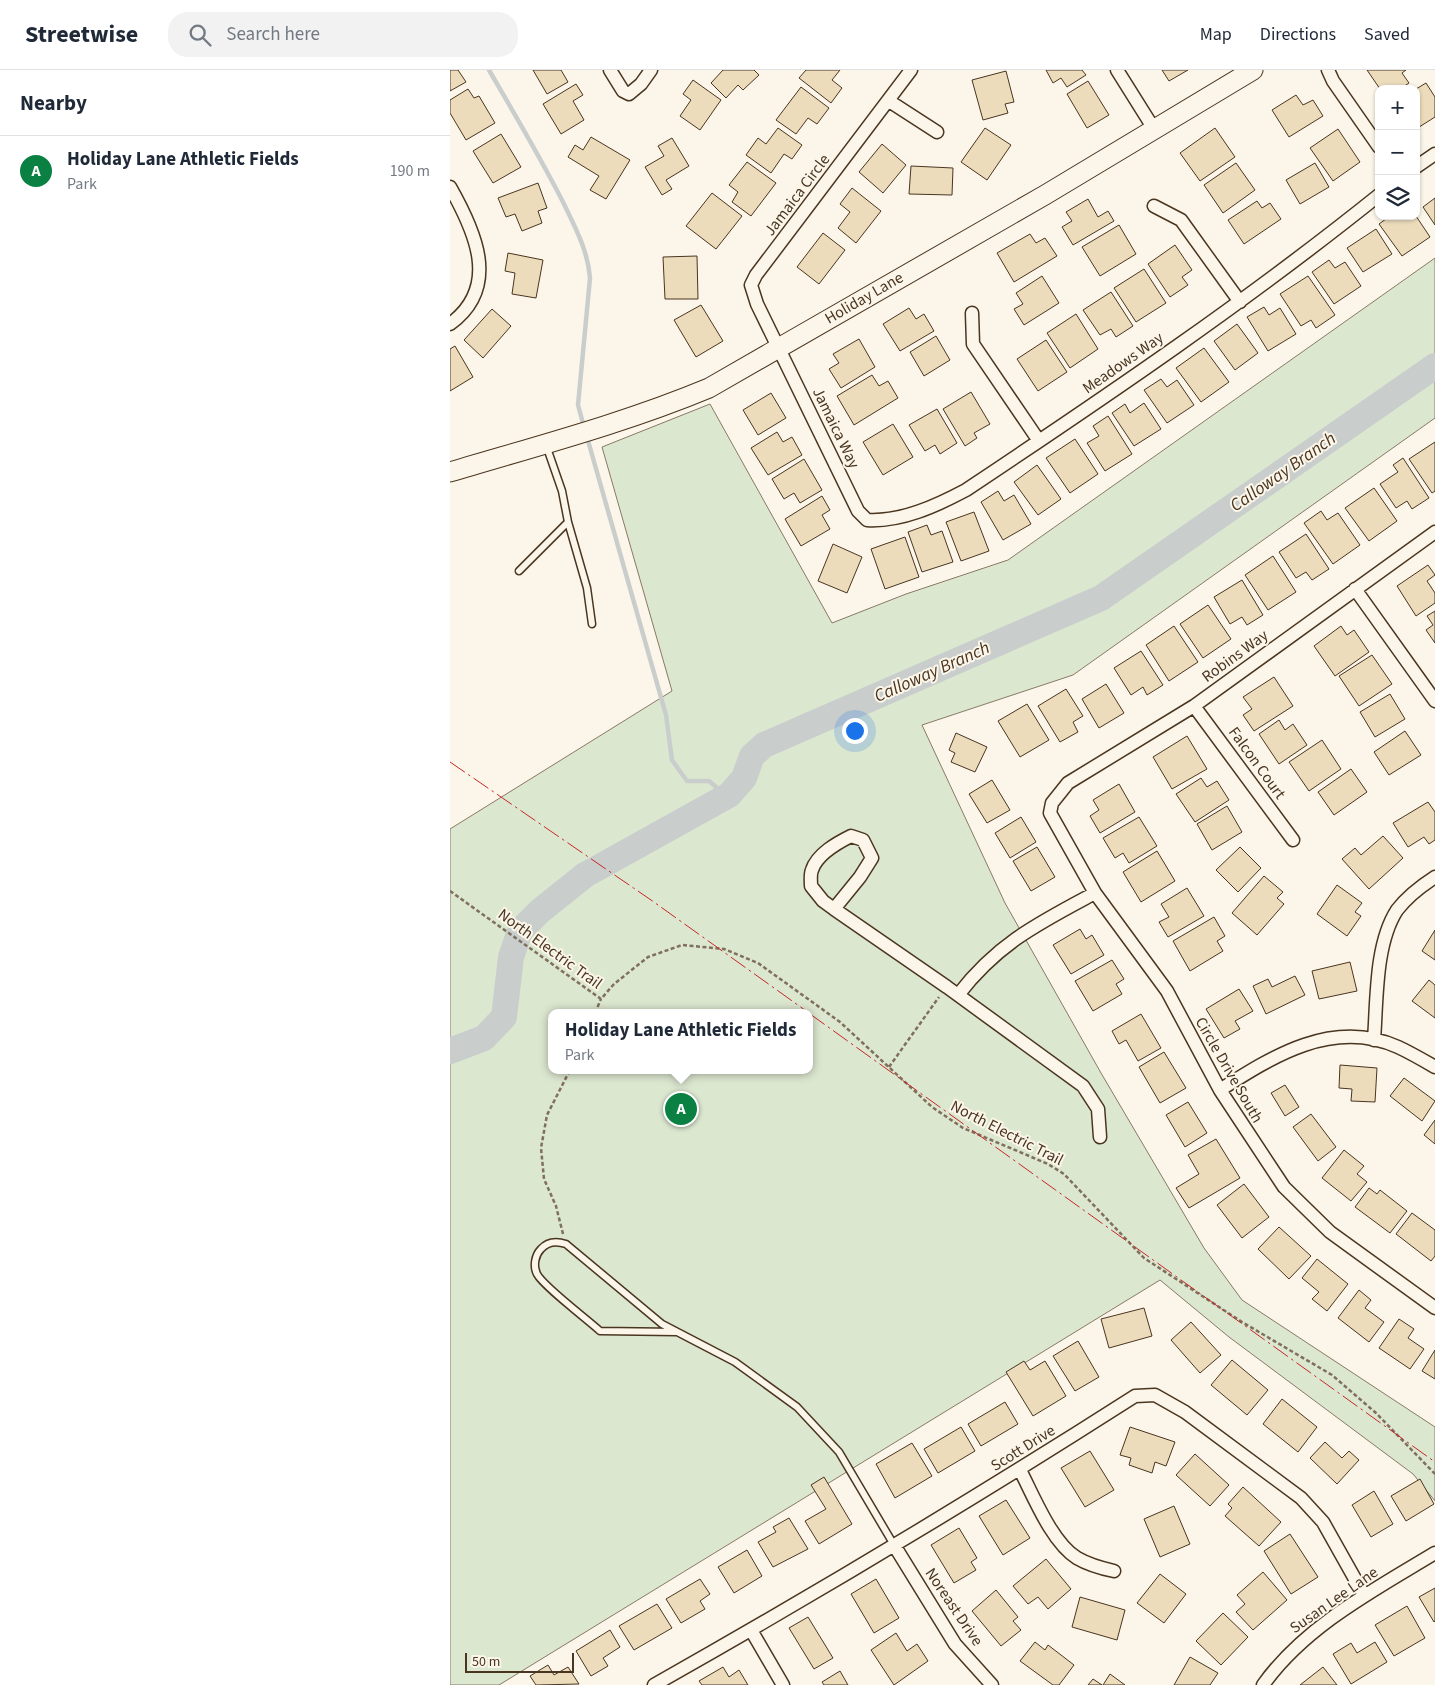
<!DOCTYPE html>
<meta charset="utf-8">
<style>
:root{--surface:#fff;--page:#f2f2f3;--text:#1f2937;--muted:#747a83;--line:#e0e1e3;--accent:#0b8043}
body{margin:0;font-family:"Source Sans 3",sans-serif;background:var(--page);color:var(--text)}
.controls{position:absolute;right:15px;top:15px;display:grid;overflow:hidden;border-radius:10px;box-shadow:0 1px 4px #0004}
.controls button{width:45px;height:45px;display:grid;place-items:center;padding:0;border:0;border-bottom:1px solid var(--line);background:var(--surface);color:var(--text);font:25px sans-serif}
.scale{position:absolute;left:15px;bottom:12px;width:109px;box-sizing:border-box;padding-left:5px;border:2px solid #4a3520;border-top:0;font-size:14px;line-height:18px;white-space:nowrap;color:#4a3520;-webkit-text-stroke:4px #fbf6e9;paint-order:stroke}
.you{position:absolute;left:404px;top:660px;width:18px;height:18px;margin:-12px;border:4px solid #fff;border-radius:50%;background:#1a73e8;box-shadow:0 0 0 8px #1a73e833}
.badge{display:grid;place-items:center;width:32px;height:32px;border-radius:50%;background:var(--accent);color:#fff;font-size:16px;font-weight:700}
.pin{position:absolute;translate:-50% -50%;border:2px solid #fff;box-shadow:0 1px 5px #0006}
.popup{position:absolute;left:98px;top:939px;width:265px;height:65px;box-sizing:border-box;display:grid;place-content:center;border-radius:10px;background:var(--surface);filter:drop-shadow(0 1px 4px #0005);font-size:16px;white-space:nowrap;color:var(--muted)}
.popup b{font-size:19px;color:var(--text)}
.popup::after{content:'';position:absolute;left:50%;top:100%;margin-left:-10px;border:10px solid transparent;border-top-color:var(--surface)}
.list{margin:0;padding:0;list-style:none}
h2{display:flex;justify-content:space-between;align-items:center;height:65px;margin:0;padding:0 20px;font-size:21px}
h2 small{font-size:16px;font-weight:400;color:var(--muted)}
.list li{display:grid;grid-template-columns:32px 1fr auto;gap:15px;align-items:center;box-sizing:border-box;height:70px;padding:0 20px;border-top:1px solid var(--line)}
.list b{display:block;font-size:19px;white-space:nowrap}
.list p{margin:0;font-size:16px;white-space:nowrap;color:var(--muted)}
.list em{font-size:16px;font-style:normal;color:var(--muted)}
.icon{flex:none;width:28px;height:28px;fill:none;stroke:currentColor;stroke-width:2;stroke-linecap:round;stroke-linejoin:round}
.map{position:relative;flex:none;width:985px;height:1615px;overflow:hidden}
header{display:flex;align-items:center;gap:30px;box-sizing:border-box;height:70px;padding:0 25px;background:var(--surface);border-bottom:1px solid var(--line)}
header strong{font-size:24px}
nav{display:flex;gap:28px;margin-inline-start:auto;font-size:18px}
.search{width:350px;height:45px;background:var(--page);display:flex;align-items:center;gap:12px;box-sizing:border-box;padding:0 18px;border-radius:20px;color:var(--muted);font-size:19px}
main{display:flex}
aside{flex:1;background:var(--surface)}
.map>svg:first-child{display:block}
</style>
<header>
<strong>Streetwise</strong>
<div class="search"><svg class="icon" aria-label="search" viewBox="0 0 24 24"><circle cx="10" cy="10" r="6"/><path d="M15 15l6 6"/></svg>Search here</div>
<nav><a>Map</a><a>Directions</a><a>Saved</a></nav>
</header>
<main>
<aside>
<h2>Nearby<small></small></h2>
<ul class="list">
<li><span class="badge">A</span><div><b>Holiday Lane Athletic Fields</b><p>Park</p></div><em>190 m</em></li>
</ul>
</aside>
<div class="map">
<svg width="985" height="1615" viewBox="0 0 985 1615">
<rect width="100%" height="100%" fill="#fbf6e9"/>
<path fill="#dce7d0" stroke="#887966" fill-rule="evenodd" d="M985,188V348L623,605L472,655L555,833L651,1003L754,1178L792,1230L985,1357V1431L963,1404L779,1267L710,1210L49,1615H0V759L222,621L152,377L260,334L382,553L456,524L558,490ZM102,943H360V1000H102Z"/>
<g fill="none" stroke-linecap="round" stroke-linejoin="round">
<path stroke="#c9cecd" stroke-width="4.5" d="M39,0C64,43 89,85 112,130C124,155 138,180 140,208L128,335L134,357
M137,367L216,645L222,690L237,711H259L266,717L267,732"/>
<path stroke="#c9cecd" stroke-width="26" d="M0,981L34,968L54,947L61,887L70,861L90,841L135,805L279,725L294,708L302,686L314,675L651,528L985,296"/>
</g>
<path fill="#ecdcbc" stroke="#4a3520" d="M0,0H8L16,12L0,21Z
M83,0H111L118,12L97,24Z
M273,0H304L309,5L293,20L288,15L276,28L261,13Z
M356,0H390L382,10L392,18L381,33L349,8Z
M596,0H632L636,5L617,17L611,8L603,13Z
M712,0H738L719,11Z
M917,0H956L952,3L959,13L950,19H930Z
M556,1L564,32L555,34L558,43L533,50L522,10Z
M243,10L271,30L250,60L230,46L241,30L233,24Z
M638,11L659,45L637,58L617,24Z
M976,13L985,27V47L966,59V19Z
M126,14L133,25L123,31L134,50L111,64L93,34Z
M351,17L379,38L367,54L358,48L346,64L326,50Z
M18,19L24,28L29,26L45,53L16,70L0,43V30Z
M846,25L853,35L863,30L873,46L839,67L822,40Z
M328,58L352,75L342,89L334,84L321,103L296,85L308,68L316,74Z
M535,58L561,75L537,110L511,92Z
M765,58L785,87L750,111L730,83Z
M888,59L910,92L883,111L860,78Z
M51,64L71,97L43,113L23,81Z
M141,67L180,90L156,129L140,120L149,106L118,87L125,75L133,80Z
M222,68L239,96L216,110L222,119L212,125L195,97L214,86L208,76Z
M432,74L456,95L433,123L409,102Z
M297,92L326,113L301,146L282,132L288,122L279,115Z
M786,93L805,120L773,143L754,115Z
M865,93L879,117L850,134L836,110Z
M461,96L503,98L502,125L459,124Z
M88,113L97,138L88,141L92,153L72,161L65,144L56,147L48,128Z
M402,118L431,141L406,173L388,158L400,142L390,134Z
M262,123L292,146L266,179L236,156Z
M985,128V155L973,137Z
M638,129L648,147L658,141L664,151L623,175L612,157L622,151L616,142Z
M807,131L812,138L820,133L831,149L794,174L778,150Z
M940,146H966L980,167L952,186L929,154Z
M669,155L686,184L650,206L632,177Z
M926,159L942,184L913,202L897,178Z
M373,163L395,180L369,214L347,197Z
M580,164L586,173L595,168L607,186L564,212L547,183Z
M725,175L742,200L732,207L738,215L720,227L698,194Z
M58,183L93,190L86,228L62,224L65,203L55,201Z
M247,186L248,229H215L213,187Z
M879,190L885,198L895,192L911,216L884,234L862,202Z
M694,199L716,233L686,252L664,218Z
M592,206L609,233L574,255L564,239L573,234L566,223Z
M858,206L885,245L866,258L861,250L851,256L830,224Z
M661,222L683,256L666,267L661,259L650,265L633,240Z
M251,235L273,271L246,287L224,250Z
M814,237L819,245L830,238L846,264L818,281L797,247Z
M459,238L466,249L474,244L484,261L450,281L433,254Z
M42,239L61,256L33,288L14,270Z
M626,244L648,279L620,298L597,263Z
M787,254L808,283L785,300L764,271Z
M486,266L500,290L474,306L460,282Z
M409,269L425,297L391,318L379,299L389,293L383,284Z
M596,270L617,302L588,321L567,289Z
M5,276L23,307L0,321V279Z
M754,278L779,312L751,332L726,298Z
M422,305L429,316L438,311L448,328L404,355L387,326Z
M711,309L717,317L727,310L744,335L717,353L694,320Z
M521,322L540,354L524,363L527,368L515,376L493,339Z
M321,323L336,348L308,365L293,340Z
M694,333L711,359L684,376L662,343L675,334L680,343Z
M487,339L507,373L490,384L485,375L475,381L459,355Z
M658,346L682,384L655,401L637,373L649,366L643,356Z
M443,354L463,387L433,405L413,372Z
M327,362L333,372L342,367L352,385L318,405L301,378Z
M625,369L648,404L620,423L596,388Z
M985,372V421L982,423L959,389Z
M953,388L979,428L962,439L957,431L946,438L930,414L948,402L943,395Z
M354,389L372,420L350,433L344,423L334,429L322,409Z
M587,395L611,429L588,445L564,412Z
M924,418L947,451L919,471L895,438Z
M548,421L554,431L564,425L581,454L553,470L531,432Z
M372,426L380,440L372,445L380,459L351,476L335,449Z
M871,441L877,450L888,443L910,475L883,494L854,453Z
M524,442L539,481L511,491L496,452Z
M477,455L481,465L492,461L503,492L472,502L458,462Z
M856,464L879,499L862,510L856,502L846,508L829,482Z
M455,467L469,507L435,519L421,479Z
M383,474L412,487L397,523L368,511Z
M823,486L846,522L818,540L795,505Z
M978,495L985,505L977,511L985,523V533L966,546L947,516Z
M792,510L813,545L797,555L792,547L780,554L764,527Z
M758,535L781,569L753,588L730,554Z
M985,541V573L976,560L983,555L977,546Z
M724,556L748,592L719,611L696,575Z
M891,556L897,565L904,560L919,582L885,606L864,576Z
M691,581L713,615L697,625L693,617L681,625L664,598Z
M922,585L942,614L909,636L889,606Z
M824,607L843,636L804,661L793,645L802,639L793,627Z
M656,614L674,643L649,658L632,629Z
M616,619L633,646L623,652L628,662L610,672L588,636Z
M940,624L955,649L925,667L910,642Z
M577,634L599,670L570,687L548,651Z
M829,650L835,660L843,654L857,675L829,694L809,664Z
M955,661L971,685L939,705L924,682Z
M506,663L537,677L525,702L501,692L505,683L499,680Z
M737,666L757,699L722,719L703,687Z
M872,670L891,699L859,721L839,692Z
M901,699L917,722L884,745L868,722Z
M751,708L757,717L767,711L779,730L745,752L726,724Z
M542,710L560,740L537,753L519,724Z
M669,714L685,742L650,763L640,746L649,740L643,730Z
M978,732L985,742V770L979,774L974,767L958,777L943,753Z
M777,736L792,762L762,780L747,754Z
M571,747L586,772L560,788L545,763Z
M689,747L707,776L679,793L673,783L665,788L653,768Z
M933,766L953,788L919,819L892,789L905,778L911,785Z
M587,777L605,807L581,821L563,791Z
M790,777L811,798L788,822L766,800Z
M707,781L725,811L691,832L673,802Z
M814,806L833,822L827,828L834,834L807,865L782,843Z
M887,815L912,833L905,842L911,846L897,866L867,844Z
M737,818L754,846L718,867L709,852L719,847L711,834Z
M764,847L775,866L767,871L773,881L740,901L723,871Z
M630,859L636,869L642,865L654,885L621,904L603,875Z
M985,860V890L972,881Z
M662,890L674,909L666,914L672,924L643,941L625,911Z
M900,892L907,921L869,929L862,901Z
M845,906L855,925L816,944L803,916L818,909L822,917Z
M979,910L985,915V948L962,931Z
M789,919L803,941L785,951L790,959L774,968L756,939Z
M691,944L711,978L688,991L676,970L669,974L662,961Z
M714,982L736,1018L710,1033L689,997Z
M890,995L927,998L925,1032L901,1031L902,1019L889,1018Z
M954,1008L985,1031L972,1051L940,1026Z
M835,1015L849,1037L835,1046L821,1023Z
M738,1032L757,1063L735,1077L716,1045Z
M861,1044L886,1077L868,1091L843,1057Z
M985,1050V1074L974,1065Z
M766,1069L790,1108L739,1138L726,1118L749,1104L738,1085Z
M894,1080L914,1096L907,1104L917,1112L901,1131L872,1108Z
M794,1114L819,1147L792,1168L767,1135Z
M919,1118L927,1124L930,1120L957,1141L940,1163L905,1137Z
M962,1143L985,1160V1186L981,1191L946,1164Z
M829,1157L861,1186L839,1209L808,1179Z
M867,1189L898,1214L877,1241L862,1229L869,1222L852,1208Z
M909,1220L921,1230L915,1238L934,1252L919,1272L888,1248Z
M694,1238L702,1266L659,1278L651,1249Z
M949,1249L964,1259L958,1268L974,1279L960,1299L929,1278Z
M741,1252L771,1285L750,1303L721,1270Z
M628,1271L649,1307L625,1321L603,1286Z
M985,1280V1309L972,1301Z
M782,1290L818,1320L797,1345L761,1315Z
M574,1291L580,1300L595,1291L616,1326L583,1346L556,1302Z
M832,1329L867,1357L848,1382L813,1354Z
M555,1332L568,1354L531,1376L518,1354Z
M511,1357L525,1381L488,1403L474,1379Z
M680,1357L725,1372L716,1396L705,1392L702,1403L679,1395L681,1388L670,1385Z
M875,1372L892,1388L899,1381L909,1390L887,1414L860,1388Z
M462,1373L482,1406L445,1428L426,1394Z
M640,1381L664,1420L635,1437L611,1398Z
M745,1384L779,1415L760,1436L726,1405Z
M374,1407L402,1454L369,1474L355,1451L376,1439L361,1415Z
M970,1409L984,1434L956,1451L941,1426Z
M793,1417L831,1452L809,1476L775,1446L782,1438L778,1434Z
M924,1421L943,1454L921,1467L902,1435Z
M556,1430L580,1468L553,1485L529,1446Z
M724,1436L740,1474L710,1487L694,1449Z
M339,1448L358,1479L323,1497L308,1472L326,1462L323,1457Z
M509,1458L527,1488L521,1492L526,1500L504,1513L481,1475Z
M840,1464L868,1507L841,1524L814,1481Z
M297,1480L312,1506L284,1523L268,1497Z
M596,1489L621,1519L598,1539L588,1527L578,1534L563,1516Z
M813,1502L837,1530L803,1560L786,1542L795,1534L787,1525Z
M710,1504L736,1524L714,1553L687,1533Z
M250,1509L260,1524L250,1531L255,1539L231,1553L216,1529Z
M426,1509L449,1548L424,1563L401,1524Z
M985,1518V1551L984,1552L969,1527Z
M546,1520L568,1547L563,1551L571,1560L551,1576L522,1541Z
M630,1527L675,1540L667,1570L622,1557Z
M207,1534L222,1558L184,1580L169,1556Z
M957,1536L975,1568L944,1586L925,1555Z
M773,1543L798,1567L771,1595L746,1571Z
M358,1547L383,1588L364,1599L339,1558Z
M160,1560L170,1577L153,1588L158,1596L141,1606L126,1581Z
M446,1563L457,1581L467,1574L478,1591L444,1615L421,1580Z
M585,1572L595,1580L598,1575L624,1595L609,1615H603L570,1591Z
M925,1572L937,1592L901,1614L883,1584L901,1573L907,1583Z
M740,1587L768,1603L760,1615H724Z
M98,1595L104,1605L118,1597L129,1614L86,1615L80,1606Z
M273,1597L279,1607L289,1600L298,1615H252L249,1611Z
M873,1597L887,1615H850Z
M390,1601L398,1615H374L372,1612Z
M660,1604L675,1615H653Z
M643,1609L652,1615H638Z"/>
<g fill="none" stroke-linecap="round" stroke-linejoin="round">
<defs>
<path id="lane" d="M118,452L137,518L142,554
M69,501L118,452L112,421L96,375
M227,1262L150,1261C137,1249 93,1216 87,1204C83,1196 85,1185 91,1179C98,1171 107,1171 116,1174L212,1254L285,1292L347,1337L389,1382L444,1475"/>
<path id="street" d="M160,0L173,21L179,24L191,14L201,0
M461,0L306,205L301,215L307,234L408,441L417,450C451,452 486,436 516,420C657,326 797,231 929,125
M667,0L704,59
M878,0L883,11L929,77
M439,31L487,62
M966,97L985,84
M0,117C25,161 51,217 0,254
M704,136L731,150L790,232
M522,243L523,274L589,371
M985,462L744,636L618,713L602,733L600,743L645,823L717,921L770,1020L834,1117L880,1162L985,1238
M905,519L985,631
M744,636L843,770
M384,839L410,807L422,788L413,770L401,766C387,773 367,784 362,800C360,804 361,811 361,816L373,831L384,839L497,917L508,925L633,1016L648,1039L650,1067
M508,925C548,873 589,853 645,823
M924,970C927,930 925,874 947,840C957,827 971,816 985,807
M770,1020C823,986 883,948 948,977C961,983 973,990 985,997
M570,1400C583,1425 602,1473 627,1488C639,1495 650,1498 664,1501
M444,1475L505,1574L542,1615
M301,1560L333,1615
M204,1615C367,1523 527,1427 685,1326L705,1325L735,1342L851,1428L873,1452L914,1525
M813,1615C855,1556 924,1520 985,1483"/>
<path id="secondary" d="M0,402C87,376 175,353 259,318L595,125L803,0"/>
</defs>
<use href="#lane" stroke="#4a3520" stroke-width="9"/>
<use href="#street" stroke="#4a3520" stroke-width="15"/>
<use href="#secondary" stroke="#4a3520" stroke-width="21"/>
<path stroke="#7f6f5c" stroke-width="2.5" stroke-dasharray="4 2.5" stroke-linecap="butt" d="M0,821L151,929L164,914L198,887L232,875L274,879L308,893L390,952L482,1037L513,1058L598,1094L614,1104L694,1188L792,1252L882,1305L926,1343L985,1404
M145,943L151,929
M439,997L489,927
M113,1164L106,1136L94,1109L91,1078L97,1045L120,1000"/>
<use href="#lane" stroke="#fbf6e9" stroke-width="6"/>
<use href="#street" stroke="#fbf6e9" stroke-width="12"/>
<use href="#secondary" stroke="#fbf6e9" stroke-width="19"/>
<path stroke="#c62828" stroke-width="1" stroke-dasharray="18 4 2.5 4" stroke-linecap="butt" d="M0,692L201,830L359,943
M360,944L985,1392"/>
</g>
<g text-anchor="middle" dominant-baseline="central" stroke-width="4" stroke-linejoin="round" paint-order="stroke">
<g font-size="16" fill="#4a3520" stroke="#fbf6e9">
<text transform="translate(347 125) rotate(-53)">Jamaica Circle</text>
<text transform="translate(414 228) rotate(-30)">Holiday Lane</text>
<text transform="translate(673 293) rotate(-35)">Meadows Way</text>
<text transform="translate(386 358) rotate(64)">Jamaica Way</text>
<text transform="translate(785 586) rotate(-36)">Robins Way</text>
<text transform="translate(807 693) rotate(54)">Falcon Court</text>
<text transform="translate(100 879) rotate(36)">North Electric Trail</text>
<text transform="translate(779 1000) rotate(60)">Circle Drive South</text>
<text transform="translate(557 1063) rotate(27)">North Electric Trail</text>
<text transform="translate(573 1378) rotate(-32)">Scott Drive</text>
<text transform="translate(884 1530) rotate(-35)">Susan Lee Lane</text>
<text transform="translate(504 1537) rotate(56)">Noreast Drive</text>
</g>
<g font-size="18" font-style="italic" fill="#4a3520" stroke="#fbf6e9">
<text transform="translate(833 402) rotate(-35)">Calloway Branch</text>
<text transform="translate(482 602) rotate(-24)">Calloway Branch</text>
</g>
</g>
</svg>
<div class="controls">
<button>+</button>
<button>−</button>
<button><svg class="icon" aria-label="layers" viewBox="0 0 24 24"><path d="M12 4l9 5-9 5-9-5zM3 14l9 5 9-5"/></svg></button>
</div>
<div class="scale">50 m</div>
<div class="you"></div>
<div class="pin badge" style="left:231px;top:1039px">A</div>
<div class="popup"><b>Holiday Lane Athletic Fields</b>Park</div>
</div>
</main>
